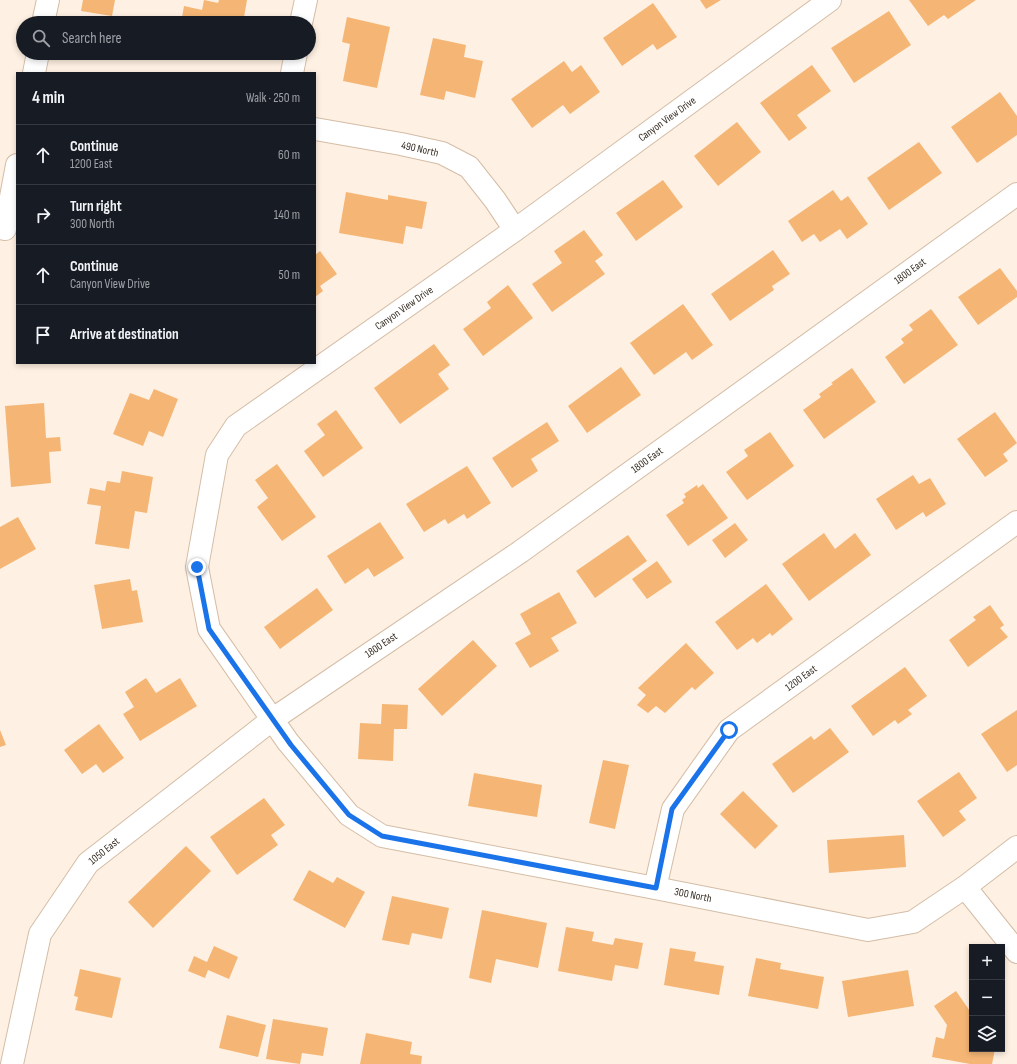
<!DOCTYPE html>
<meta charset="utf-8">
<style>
:root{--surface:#171b24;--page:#20242c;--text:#f1f3f6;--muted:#9ea1a6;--line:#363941}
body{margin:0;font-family:"Sofia Sans Condensed",sans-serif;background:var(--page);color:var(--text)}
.controls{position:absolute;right:12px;bottom:12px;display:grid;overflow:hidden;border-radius:0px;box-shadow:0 2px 6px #0003}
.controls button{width:36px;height:36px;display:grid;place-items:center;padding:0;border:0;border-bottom:1px solid var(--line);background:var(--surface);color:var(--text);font:20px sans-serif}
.stop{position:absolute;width:12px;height:12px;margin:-9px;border:3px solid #1a73e8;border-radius:50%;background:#fff}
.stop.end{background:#1a73e8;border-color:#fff;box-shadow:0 1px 4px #0008}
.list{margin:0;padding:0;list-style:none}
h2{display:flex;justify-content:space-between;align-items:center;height:52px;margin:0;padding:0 16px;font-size:17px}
h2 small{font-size:13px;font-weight:400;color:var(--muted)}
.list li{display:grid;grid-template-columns:26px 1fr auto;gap:12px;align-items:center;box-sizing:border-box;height:60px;padding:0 16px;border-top:1px solid var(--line)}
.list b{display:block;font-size:15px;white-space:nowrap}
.list p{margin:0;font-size:13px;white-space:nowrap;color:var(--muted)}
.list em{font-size:13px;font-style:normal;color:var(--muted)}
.icon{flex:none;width:22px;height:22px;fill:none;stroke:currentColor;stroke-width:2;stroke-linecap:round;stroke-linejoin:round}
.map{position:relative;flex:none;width:1017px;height:1064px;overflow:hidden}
.search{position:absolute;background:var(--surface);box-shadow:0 2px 6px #0003;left:16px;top:16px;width:300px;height:44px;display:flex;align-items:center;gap:10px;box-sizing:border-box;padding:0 14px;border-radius:22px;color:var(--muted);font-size:15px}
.panel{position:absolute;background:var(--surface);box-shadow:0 2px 6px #0003;left:16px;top:72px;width:300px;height:292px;border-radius:0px}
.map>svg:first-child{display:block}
</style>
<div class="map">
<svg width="1017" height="1064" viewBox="0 0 1017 1064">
<rect width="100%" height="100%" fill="#fef0e2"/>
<path fill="#f5b675" d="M83,0H115L112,16L81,11Z
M204,0L218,3L219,0H247L243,23H181L184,6L202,10Z
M700,0H721L706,9Z
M909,0H976L948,19L944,15L928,26Z
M653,3L677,37L657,50L653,44L622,66L603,38Z
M889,11L911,45L854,83L831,48Z
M347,17L390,27L377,88L343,81L350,44L342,42Z
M433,38L466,45L464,57L483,61L475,98L446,91L444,100L420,95Z
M564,61L572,72L581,65L600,92L570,114L563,105L532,128L511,99Z
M812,65L831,91L797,115L807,128L789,141L760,103Z
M1000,92L1017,116V135L977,163L951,127Z
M737,122L761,152L718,186L694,156Z
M919,142L942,173L889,210L867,178Z
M663,180L683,207L636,241L616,213Z
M833,190L841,201L848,196L868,224L847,239L840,229L820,242L814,234L802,242L788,221Z
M346,192L388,200V195L427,202L422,229L406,226L403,244L339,233Z
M584,230L603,255L595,261L605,274L552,312L532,284L562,263L554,251Z
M773,250L790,274L772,286L774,290L730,321L711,294Z
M320,251L337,274L320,286L323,291L315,297V255Z
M1000,268L1017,291V297L978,325L958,297Z
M508,285L533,318L483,356L463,329L491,308L487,302Z
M683,304L713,345L692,360L686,352L654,375L630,343Z
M931,309L958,345L904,384L885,357L904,343L901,339L913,330L909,325Z
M434,344L450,365L438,374L449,389L400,424L374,388Z
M621,367L641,395L587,433L568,406Z
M852,368L876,402L824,439L803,410L821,397L819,394L833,384L831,383Z
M154,389L178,399L163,437L149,431L143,446L113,434L130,393L149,400Z
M44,403L46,438L60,437L61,451L49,452L51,483L11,487L5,406Z
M336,410L363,448L323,477L304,451L325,435L317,424Z
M995,412L1017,443L1003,454L1008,461L985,477L957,439Z
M547,422L559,441L531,459L538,471L512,488L492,458Z
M770,432L794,466L747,500L726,472L748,456L744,450Z
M277,464L316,517L282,541L257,507L268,498L255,480Z
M467,466L491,503L467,519L464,514L448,524L445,519L424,532L406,504Z
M122,471L153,477L147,513L135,511L129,549L95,544L101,506L87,504L90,488L105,491L107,481L120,483Z
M913,475L919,484L930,478L946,504L926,517L923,512L896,530L876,499Z
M703,484L728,518L688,546L666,515L684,503L682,500L686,497L684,494L697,485L698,488Z
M18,517L36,549L0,569V527Z
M380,522L404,558L374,577L368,568L345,584L327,556Z
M735,523L748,540L725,558L712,540Z
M824,533L835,549L855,533L871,555L809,601L782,564Z
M628,535L647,561L595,598L576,571Z
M657,561L672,582L647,599L632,579Z
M130,579L132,591L137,590L143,622L102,629L94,585Z
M766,584L793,619L772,636L770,633L757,643L753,638L737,650L715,622Z
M317,588L333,610L280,649L264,627Z
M559,592L577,623L551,638L559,651L530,668L515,643L531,634L520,614Z
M990,605L1004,625L1000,628L1008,637L968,667L949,640L976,620L973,617Z
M473,640L497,666L442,716L418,689Z
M686,643L714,673L695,690L692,687L665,713L656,706L648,713L637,705L646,695L638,688Z
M905,667L927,696L908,710L912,714L898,724L895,720L873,736L851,706Z
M146,678L156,693L180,678L197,706L140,741L123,714L134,707L125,692Z
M382,704L408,705L407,729H394L393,761L358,759L360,723L381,724Z
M1017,710V765L1007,772L981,734Z
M99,724L124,758L103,773L96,764L82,774L64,750Z
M830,728L849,752L793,793L772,764L811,736L814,740Z
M0,730L6,745L0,747Z
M603,760L629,765L615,829L589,823Z
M959,772L977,798L959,811L966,820L943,837L917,801Z
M474,773L542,785L537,817L468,806Z
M743,791L778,826L755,849L720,814Z
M264,798L285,825L271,835L278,845L237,875L210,837Z
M904,835L906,867L829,873L827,840Z
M186,846L211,871L153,928L128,902Z
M309,870L333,883L337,877L365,892L345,928L293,900Z
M392,896L449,908L442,939L412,933L409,945L382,940Z
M482,910L547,923L538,968L496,959L491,983L469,978Z
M566,927L594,932L592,941L613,945L615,938L643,943L638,969L615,965L612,981L558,971Z
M214,946L238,957L229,979L208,970L205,978L188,971L194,956L207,962Z
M670,948L696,952L694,961L724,966L719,995L664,985Z
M756,958L781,963L780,969L824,977L818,1009L748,996Z
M80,969L121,978L112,1018L75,1010L78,997L74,996Z
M908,970L914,1006L848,1017L842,981Z
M956,991L972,1014V1049H995L992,1064H970L932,1057L936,1037L944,1039L947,1025L934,1006Z
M227,1015L266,1025L258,1057L219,1048Z
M273,1019L328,1028L323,1056L302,1053L300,1064L266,1059Z
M366,1033L412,1042L410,1054L422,1056L421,1064H360Z"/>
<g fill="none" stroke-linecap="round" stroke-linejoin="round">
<defs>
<path id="street" d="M830,0L515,230L236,426L217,455L197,567L209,629L288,742L349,815L382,836L655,888L868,930L913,922L965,887L1017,847
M43,23L48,0
M301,23L306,0
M34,73L38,53
M292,73L296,53
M315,129L401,144L442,153L469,167L495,200L515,230
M0,228L5,229L17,165
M965,887L1017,952
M655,888L673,809L729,730L1017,522
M12,1064L40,934L88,863L273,719L520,552L1017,194"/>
</defs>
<use href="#street" stroke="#d4bda6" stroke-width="24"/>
<use href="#street" stroke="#fff" stroke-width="22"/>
</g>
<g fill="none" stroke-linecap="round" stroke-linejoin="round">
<path stroke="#1a73e8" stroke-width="5" d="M197,567L209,629L291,745L349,815L382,836L656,888L672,809L729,730"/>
</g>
<g text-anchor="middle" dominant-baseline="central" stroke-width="4" stroke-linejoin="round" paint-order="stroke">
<g font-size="11" fill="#372e25" stroke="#fff">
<text transform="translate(667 119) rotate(-36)">Canyon View Drive</text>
<text transform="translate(420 149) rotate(13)">490 North</text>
<text transform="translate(910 271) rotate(-36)">1800 East</text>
<text transform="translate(404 308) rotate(-35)">Canyon View Drive</text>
<text transform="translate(647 460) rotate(-36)">1800 East</text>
<text transform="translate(381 645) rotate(-34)">1800 East</text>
<text transform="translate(801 678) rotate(-36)">1200 East</text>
<text transform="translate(104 851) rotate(-39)">1050 East</text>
<text transform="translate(693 895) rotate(11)">300 North</text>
</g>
</g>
</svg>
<div class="controls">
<button>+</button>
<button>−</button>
<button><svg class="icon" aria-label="layers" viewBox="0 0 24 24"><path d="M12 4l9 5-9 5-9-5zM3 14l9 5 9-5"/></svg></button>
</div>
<div class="stop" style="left:729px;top:730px"></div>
<div class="stop end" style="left:197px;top:567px"></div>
<div class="search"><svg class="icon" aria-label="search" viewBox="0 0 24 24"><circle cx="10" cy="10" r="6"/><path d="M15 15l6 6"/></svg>Search here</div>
<section class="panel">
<h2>4 min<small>Walk · 250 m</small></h2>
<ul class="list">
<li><svg class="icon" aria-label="ahead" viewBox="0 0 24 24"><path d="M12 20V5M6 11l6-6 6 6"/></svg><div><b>Continue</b><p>1200 East</p></div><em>60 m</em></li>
<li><svg class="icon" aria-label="right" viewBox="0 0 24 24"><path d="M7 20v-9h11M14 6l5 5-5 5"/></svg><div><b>Turn right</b><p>300 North</p></div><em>140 m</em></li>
<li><svg class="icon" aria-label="ahead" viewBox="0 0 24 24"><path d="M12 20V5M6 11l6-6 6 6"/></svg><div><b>Continue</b><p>Canyon View Drive</p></div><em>50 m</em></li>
<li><svg class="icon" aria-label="arrive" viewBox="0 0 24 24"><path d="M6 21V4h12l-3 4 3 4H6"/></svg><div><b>Arrive at destination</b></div></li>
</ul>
</section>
</div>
